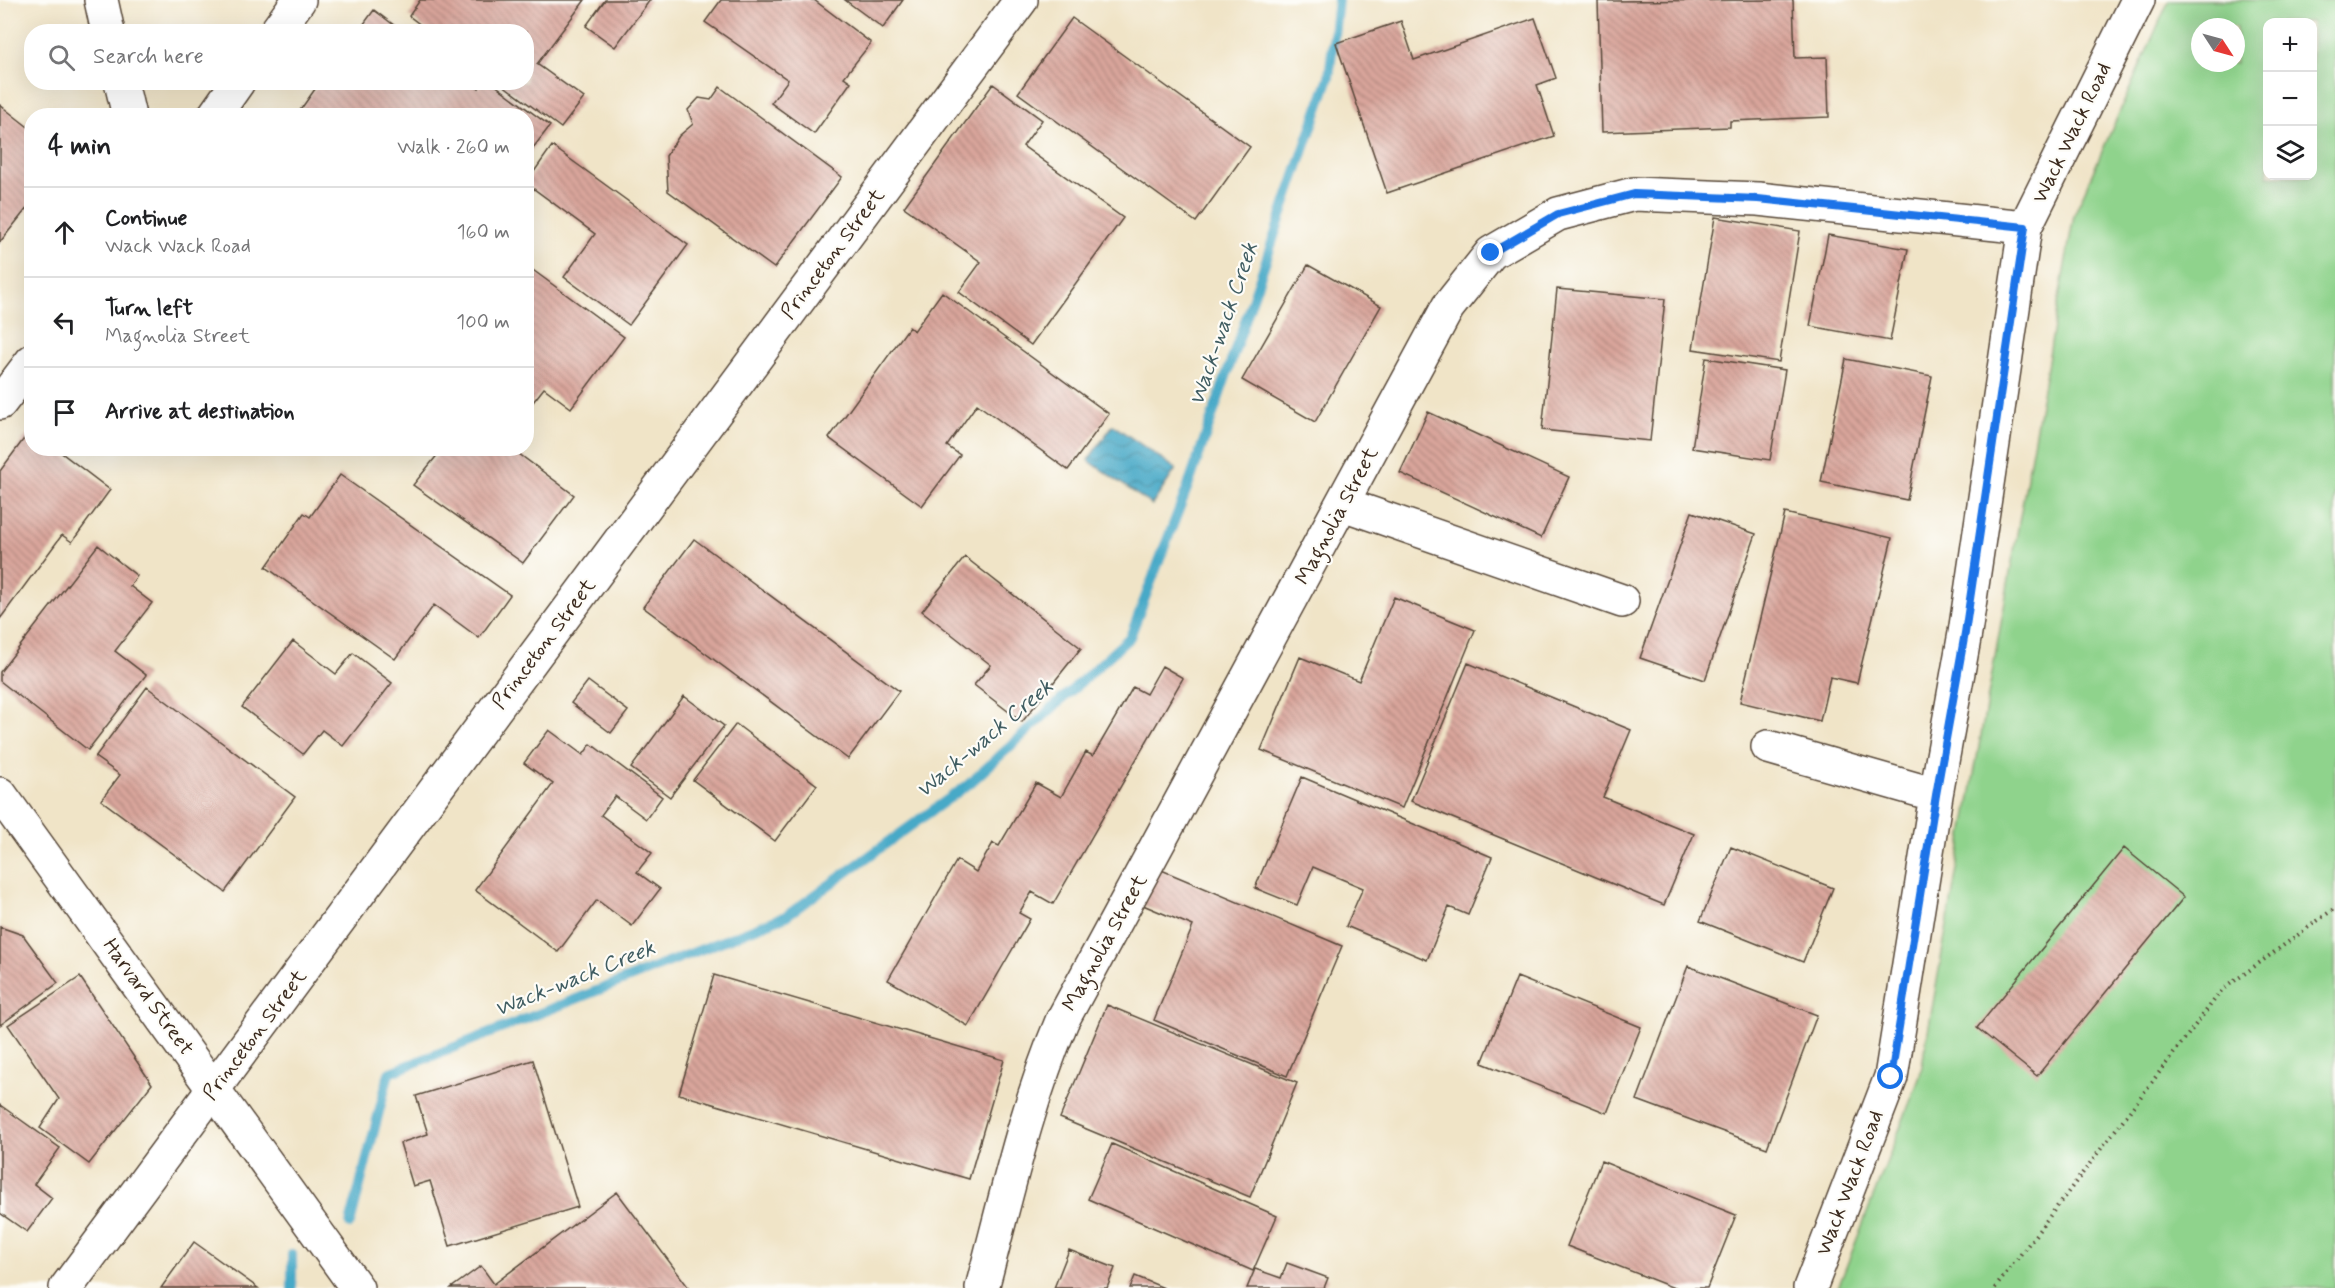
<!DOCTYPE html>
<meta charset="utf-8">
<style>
:root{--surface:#fff;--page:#f2f2f2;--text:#202124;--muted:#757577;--line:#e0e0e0}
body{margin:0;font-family:Mynerve,sans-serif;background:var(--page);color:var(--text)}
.controls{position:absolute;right:18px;top:18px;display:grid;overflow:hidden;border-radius:12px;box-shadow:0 6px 24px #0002}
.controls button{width:54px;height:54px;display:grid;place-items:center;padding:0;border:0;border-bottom:2px solid var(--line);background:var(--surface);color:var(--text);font:30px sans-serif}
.compass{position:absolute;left:2191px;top:18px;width:54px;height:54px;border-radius:50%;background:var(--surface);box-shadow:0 6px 24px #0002;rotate:126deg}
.stop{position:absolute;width:18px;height:18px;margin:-14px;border:4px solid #1a73e8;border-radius:50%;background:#fff}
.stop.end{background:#1a73e8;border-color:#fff;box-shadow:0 2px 6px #0008}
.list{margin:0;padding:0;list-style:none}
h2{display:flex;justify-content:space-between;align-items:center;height:78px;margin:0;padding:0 24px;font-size:26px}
h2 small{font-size:20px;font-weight:400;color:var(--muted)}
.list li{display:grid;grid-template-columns:39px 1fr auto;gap:18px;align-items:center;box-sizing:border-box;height:90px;padding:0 24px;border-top:2px solid var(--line)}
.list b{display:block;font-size:22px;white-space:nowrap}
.list p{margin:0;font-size:20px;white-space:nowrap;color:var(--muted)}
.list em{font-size:20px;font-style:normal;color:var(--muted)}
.icon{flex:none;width:33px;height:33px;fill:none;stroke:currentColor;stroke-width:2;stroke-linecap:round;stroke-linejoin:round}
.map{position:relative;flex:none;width:2335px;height:1288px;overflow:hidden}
.search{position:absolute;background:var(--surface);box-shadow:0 6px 24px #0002;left:24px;top:24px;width:510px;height:66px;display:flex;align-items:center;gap:15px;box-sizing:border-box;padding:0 21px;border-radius:24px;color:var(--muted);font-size:22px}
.panel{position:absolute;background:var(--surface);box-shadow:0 6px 24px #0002;left:24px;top:108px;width:510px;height:348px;border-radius:24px}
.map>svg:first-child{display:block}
</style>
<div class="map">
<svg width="2335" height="1288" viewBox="0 0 2335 1288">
<defs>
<pattern id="water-waves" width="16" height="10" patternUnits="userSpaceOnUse" patternTransform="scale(1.5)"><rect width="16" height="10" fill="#47a9c7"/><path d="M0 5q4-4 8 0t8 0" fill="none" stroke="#3c8aa1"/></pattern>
<pattern id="building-back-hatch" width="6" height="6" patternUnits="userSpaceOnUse" patternTransform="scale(1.5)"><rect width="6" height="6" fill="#d9a59b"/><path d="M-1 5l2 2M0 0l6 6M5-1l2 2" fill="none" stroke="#b1877e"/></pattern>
</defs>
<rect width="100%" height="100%" fill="#fdfcf7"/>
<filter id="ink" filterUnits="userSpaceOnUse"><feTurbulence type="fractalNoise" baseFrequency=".0167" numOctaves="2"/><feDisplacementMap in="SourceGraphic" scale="12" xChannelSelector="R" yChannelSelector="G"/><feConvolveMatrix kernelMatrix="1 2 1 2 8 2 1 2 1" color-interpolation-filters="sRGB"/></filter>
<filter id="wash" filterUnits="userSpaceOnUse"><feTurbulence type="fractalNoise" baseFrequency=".008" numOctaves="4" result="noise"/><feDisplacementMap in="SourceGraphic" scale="24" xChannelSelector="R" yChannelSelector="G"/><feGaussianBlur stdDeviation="1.35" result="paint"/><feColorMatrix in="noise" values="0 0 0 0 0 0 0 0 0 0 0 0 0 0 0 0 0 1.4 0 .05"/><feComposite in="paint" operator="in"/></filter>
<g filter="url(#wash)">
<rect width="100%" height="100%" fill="#f0e4c7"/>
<path fill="#8fd38c" stroke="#657e55" stroke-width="1.5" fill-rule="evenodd" d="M2169,0H2335V1288H1838L1920,1076L2074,215ZM2268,22H2312V176H2268ZM2200,27H2236V63H2200Z"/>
<path fill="url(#water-waves)" stroke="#416a72" stroke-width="1.5" d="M1113,425L1176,469L1152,505L1088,460Z"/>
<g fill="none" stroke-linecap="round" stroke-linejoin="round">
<path stroke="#47a9c7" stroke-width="10" d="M350,1224L389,1073L786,916L969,784L1130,637L1191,478L1329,77L1338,0
M292,1254V1288"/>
</g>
<g id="blocks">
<path fill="url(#building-back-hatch)" d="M420,0H585L537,64L584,98L561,128L499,82H526V32H430L409,16Z
M605,0H650L615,47L586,26Z
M721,0H814L871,43L844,77L851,82L814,134L771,103L788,80L705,22Z
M845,0H903L883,28Z
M1793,0L1795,58L1827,57L1829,117L1730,121V127L1602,132L1598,1Z
M374,10L403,32H358Z
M1072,18L1250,147L1196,222L1018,93Z
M1535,18L1556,78L1537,85L1554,136L1387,193L1336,43L1401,21L1414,60Z
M320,82H472L479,88L482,82H491L550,126L526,157V116H296Z
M993,84L1042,120L1023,146L1123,218L1031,345L959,292L981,262L904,207Z
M720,87L842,177L774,268L668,191L666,156L679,136L693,124L688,110L699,98L711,100Z
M0,105L32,130V202L0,242Z
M552,146L688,245L629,325L564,277L595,234L526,183Z
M1715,217L1800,231L1779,362L1693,349Z
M1828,235L1908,249L1890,341L1810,326Z
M526,265L624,337L571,408L544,388L526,411Z
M1308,265L1381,306L1315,422L1242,380Z
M1557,289L1665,299L1650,441L1542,430Z
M942,292L1109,414L1068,470L977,404L947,446L960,455L922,506L829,438L909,327L914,331Z
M1706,358L1785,370L1770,460L1692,448Z
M1846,359L1932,376L1907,500L1821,482Z
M1428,412L1569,477L1541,538L1400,473Z
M32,428V448H55L110,490L72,542L62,535L0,619V471Z
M443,448H511L574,495L523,563L413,485Z
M340,475L510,595L479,638L434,605L395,659L266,567L304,513L310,517Z
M1692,512L1756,534L1705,680L1640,658Z
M1785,513L1892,538L1857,683L1830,677L1820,721L1740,702Z
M694,539L899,691L848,759L643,607Z
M98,545L137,576L130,586L152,603L115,651L146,675L88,750L0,681V672Z
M965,557L1081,648L1022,722L974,685L991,665L922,611Z
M1394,597L1475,630L1402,808L1261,750L1300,657L1359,681Z
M293,641L336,674L353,653L392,683L343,746L322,730L303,754L242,707Z
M1468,663L1631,730L1603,797L1694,834L1664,905L1411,801Z
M1162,666L1183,678L1053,904L1032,892L1019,913L1030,919L968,1026L888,980L957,860L976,872L993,843L999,846L1036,783L1061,797L1086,752L1093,756L1133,687L1146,694Z
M588,681L628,711L611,733L571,703Z
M147,687L295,797L225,892L101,800L120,775L95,757Z
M684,696L724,726L670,797L631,768Z
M736,724L817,785L775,841L693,780Z
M549,730L583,755L591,744L662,797L646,819L615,796L601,815L652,853L637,872L660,889L632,926L597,900L558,952L475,890L553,784L524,763Z
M1302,777L1492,857L1468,915L1449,907L1427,960L1346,926L1363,888L1313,867L1297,905L1255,888Z
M1731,847L1833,888L1803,962L1700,921Z
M2124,848L2184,897L2037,1076L1977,1028Z
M1159,869L1342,946L1287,1076L1154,1020L1193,926L1143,905Z
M0,927L23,935L58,983L0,1025Z
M1688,966L1817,1015L1767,1148L1637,1100Z
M714,975L1004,1060L969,1179L679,1094Z
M80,977L152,1084L89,1164L40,1128L59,1099L8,1025Z
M1517,977L1641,1027L1607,1113L1482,1063Z
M1107,1005L1297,1083L1250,1197L1060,1118Z
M533,1060L578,1207L450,1246L430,1181L413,1186L400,1143L428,1134L416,1096Z
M0,1105L60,1148L34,1184L52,1198L27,1232L0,1213Z
M1112,1144L1277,1216L1253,1271L1088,1199Z
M1601,1161L1736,1215L1707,1288H1674L1567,1246Z
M617,1192L689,1288H451L481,1266L494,1284Z
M194,1242L258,1288H161Z
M1069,1250L1115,1268L1107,1288H1054Z
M1287,1263L1328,1278L1324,1288H1247L1255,1269L1281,1278Z
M1135,1276L1164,1288H1130Z"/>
</g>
</g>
<g filter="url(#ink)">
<use href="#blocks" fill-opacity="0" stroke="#564637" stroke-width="1.5"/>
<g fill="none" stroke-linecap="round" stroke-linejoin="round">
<defs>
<path id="minor" d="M101,0L108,32
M276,32L299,0
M121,82L129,116
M214,116L238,82
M0,403L32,361
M1343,504L1622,601
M1768,747L1936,795
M0,794L357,1288
M66,1288L1021,0
M982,1288C1006,1198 1026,1106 1062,1021L1448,307L1491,253L1558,214L1634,194L1758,199L2025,227
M1810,1288L1891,1077L1936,795L1965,633L2025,227L2138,0"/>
</defs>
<use href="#minor" stroke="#564637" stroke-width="36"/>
<path stroke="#564637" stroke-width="4" stroke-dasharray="1.5 4.5" stroke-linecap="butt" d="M1995,1288L2222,990L2335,908"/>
<use href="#minor" stroke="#fff" stroke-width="33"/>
</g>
</g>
<g fill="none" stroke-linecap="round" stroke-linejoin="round" filter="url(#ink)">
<path stroke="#1a73e8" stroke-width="8" d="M1491,253L1558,214L1634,194L1758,199L2025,227L1965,633L1936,795L1891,1077"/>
</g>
<g text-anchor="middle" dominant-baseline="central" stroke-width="4.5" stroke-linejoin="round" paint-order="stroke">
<g font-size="21" fill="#3b2a1e" stroke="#fdfcf7">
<text transform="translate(2072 133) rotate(-64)">Wack Wack Road</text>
<text transform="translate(833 254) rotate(-53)">Princeton Street</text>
<text transform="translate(1337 516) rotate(-62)">Magnolia Street</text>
<text transform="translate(544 644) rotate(-53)">Princeton Street</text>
<text transform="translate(1105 943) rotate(-61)">Magnolia Street</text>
<text transform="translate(148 997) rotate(54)">Harvard Street</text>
<text transform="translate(255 1035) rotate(-53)">Princeton Street</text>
<text transform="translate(1850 1183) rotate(-69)">Wack Wack Road</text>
</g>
<g font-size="22" font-style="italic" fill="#405d62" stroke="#fdfcf7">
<text transform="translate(1224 324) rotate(-71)">Wack-wack Creek</text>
<text transform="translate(985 739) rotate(-40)">Wack-wack Creek</text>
<text transform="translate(575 979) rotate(-22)">Wack-wack Creek</text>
</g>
</g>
</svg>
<div class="controls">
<button>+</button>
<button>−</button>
<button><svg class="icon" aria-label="layers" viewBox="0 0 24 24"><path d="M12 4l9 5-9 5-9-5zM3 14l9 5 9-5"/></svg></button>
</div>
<svg class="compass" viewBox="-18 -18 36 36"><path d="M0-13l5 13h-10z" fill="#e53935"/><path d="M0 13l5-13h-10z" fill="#757577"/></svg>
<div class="stop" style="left:1891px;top:1077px"></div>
<div class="stop end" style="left:1491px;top:253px"></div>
<div class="search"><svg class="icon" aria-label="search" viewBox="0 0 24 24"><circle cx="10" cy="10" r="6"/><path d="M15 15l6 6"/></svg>Search here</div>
<section class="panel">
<h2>4 min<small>Walk · 260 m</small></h2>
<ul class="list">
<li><svg class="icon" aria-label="ahead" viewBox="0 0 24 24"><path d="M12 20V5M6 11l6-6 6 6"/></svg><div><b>Continue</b><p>Wack Wack Road</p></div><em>160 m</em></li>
<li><svg class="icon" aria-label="left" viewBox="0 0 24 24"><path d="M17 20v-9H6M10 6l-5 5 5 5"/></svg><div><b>Turn left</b><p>Magnolia Street</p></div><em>100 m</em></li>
<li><svg class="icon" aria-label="arrive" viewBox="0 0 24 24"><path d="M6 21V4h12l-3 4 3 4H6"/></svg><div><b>Arrive at destination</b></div></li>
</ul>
</section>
</div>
